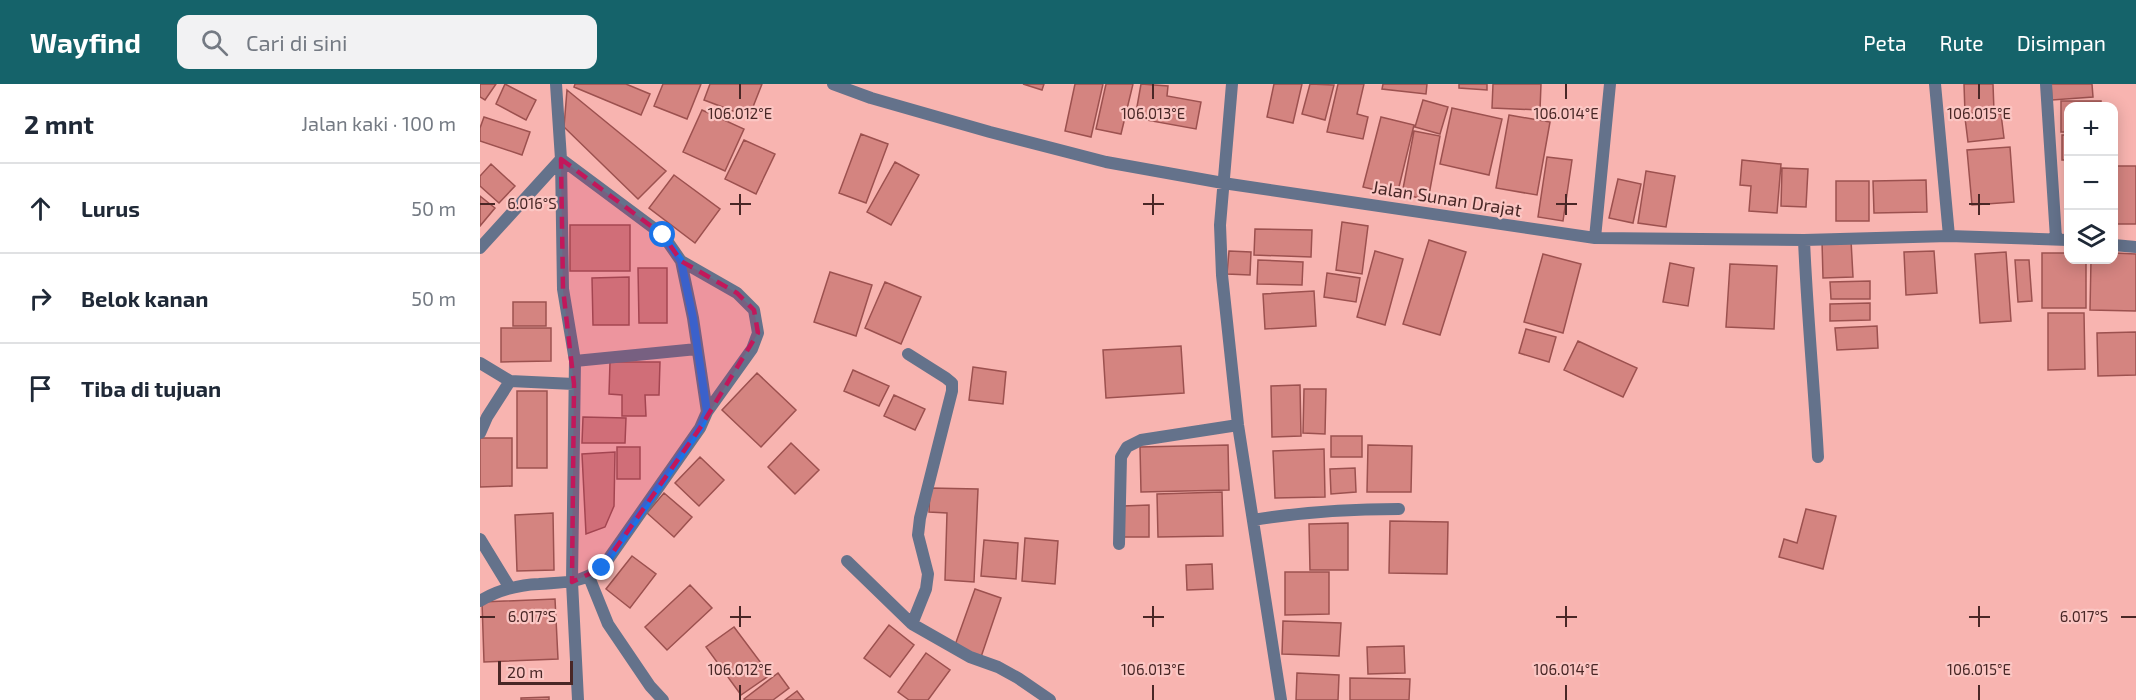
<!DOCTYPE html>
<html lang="id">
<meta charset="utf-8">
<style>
:root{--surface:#fff;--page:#f2f2f3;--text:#1f2937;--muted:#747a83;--line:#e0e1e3;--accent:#15636a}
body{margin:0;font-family:"Exo 2",sans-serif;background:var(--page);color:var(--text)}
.controls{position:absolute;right:18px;top:18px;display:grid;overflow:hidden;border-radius:12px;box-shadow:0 3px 15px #0003}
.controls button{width:54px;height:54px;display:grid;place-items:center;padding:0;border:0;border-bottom:2px solid var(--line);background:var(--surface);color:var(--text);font:30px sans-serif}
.scale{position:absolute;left:18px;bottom:15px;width:75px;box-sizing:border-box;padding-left:6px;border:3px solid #492726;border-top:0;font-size:16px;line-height:21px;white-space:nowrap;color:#492726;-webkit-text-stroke:4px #fbc6c3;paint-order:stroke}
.stop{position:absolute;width:18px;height:18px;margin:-14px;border:4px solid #1a73e8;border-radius:50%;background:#fff}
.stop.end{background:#1a73e8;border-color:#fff;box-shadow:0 2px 6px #0008}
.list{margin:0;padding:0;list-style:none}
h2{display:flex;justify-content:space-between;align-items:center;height:78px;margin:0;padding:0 24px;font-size:26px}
h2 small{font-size:20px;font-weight:400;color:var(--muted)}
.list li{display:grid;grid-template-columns:39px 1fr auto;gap:18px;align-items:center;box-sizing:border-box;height:90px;padding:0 24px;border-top:2px solid var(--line)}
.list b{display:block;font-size:22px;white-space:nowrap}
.list em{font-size:20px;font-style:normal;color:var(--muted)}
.icon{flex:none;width:33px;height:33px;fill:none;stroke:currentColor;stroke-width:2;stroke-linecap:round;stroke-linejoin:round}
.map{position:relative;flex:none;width:1656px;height:616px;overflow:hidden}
header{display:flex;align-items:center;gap:36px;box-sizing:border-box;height:84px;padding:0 30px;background:var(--accent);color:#fff}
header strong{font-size:28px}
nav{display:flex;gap:33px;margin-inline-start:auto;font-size:21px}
.search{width:420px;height:54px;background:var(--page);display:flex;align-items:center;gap:15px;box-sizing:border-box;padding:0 21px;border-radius:12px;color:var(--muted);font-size:22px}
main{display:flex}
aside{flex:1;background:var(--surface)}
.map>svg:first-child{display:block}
</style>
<header>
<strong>Wayfind</strong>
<div class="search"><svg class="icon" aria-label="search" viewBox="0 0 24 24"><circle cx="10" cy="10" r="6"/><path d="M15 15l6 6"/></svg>Cari di sini</div>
<nav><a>Peta</a><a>Rute</a><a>Disimpan</a></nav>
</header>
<main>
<aside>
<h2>2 mnt<small>Jalan kaki · 100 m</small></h2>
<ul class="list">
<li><svg class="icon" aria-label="ahead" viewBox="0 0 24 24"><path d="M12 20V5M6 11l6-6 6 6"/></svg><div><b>Lurus</b></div><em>50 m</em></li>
<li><svg class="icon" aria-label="right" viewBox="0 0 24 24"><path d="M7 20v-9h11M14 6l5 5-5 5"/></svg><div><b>Belok kanan</b></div><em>50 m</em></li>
<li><svg class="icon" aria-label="arrive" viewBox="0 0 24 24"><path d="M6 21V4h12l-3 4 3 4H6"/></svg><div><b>Tiba di tujuan</b></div></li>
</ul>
</aside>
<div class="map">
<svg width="1656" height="616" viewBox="0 0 1656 616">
<rect width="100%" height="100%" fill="#f8b4b0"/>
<path fill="#d48480" stroke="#9c514f" stroke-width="1.5" d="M0,0H16L5,16L0,13Z
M25,0L56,16L46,36L16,20Z
M95,0H146L170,10L161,31L94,3Z
M183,0H221L207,35L174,22Z
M230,0H282L269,33L224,16Z
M543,0H564L562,6Z
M595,0H623L611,53L585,47Z
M626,0H653L641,50L616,45Z
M661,0L688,2L687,12L721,18L716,45L655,34Z
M794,0H822L813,39L787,33Z
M830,0L854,1L845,36L822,30Z
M858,0H884L877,30L888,33L883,55L847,48Z
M903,0H947L946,10L902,5Z
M979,0H1007V6L979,4Z
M1013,0H1061L1060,26L1012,24Z
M1484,0H1513L1514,28L1485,29Z
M1571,0H1612L1613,13L1572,16Z
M87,6L186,87L158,115L84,43Z
M943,16L968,23L960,50L935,43Z
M1581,17H1621V22H1588V48H1581Z
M972,24L1022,35L1009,91L960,80Z
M222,26L264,45L245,87L203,68Z
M1521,30L1524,54L1488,58L1485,34Z
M1029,31L1070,38L1057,111L1016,104Z
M4,33L50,48L42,71L0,57V44Z
M901,33L934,41L917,111L883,103Z
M934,47L960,52L948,116L922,110Z
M381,50L408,60L386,119L359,109Z
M1582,51H1588V76H1582Z
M264,56L295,70L276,110L245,95Z
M1530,63L1534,118L1492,121L1487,66Z
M1067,73L1092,76L1083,137L1058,133Z
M1262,76L1301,80L1297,129L1269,127L1271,102L1260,101Z
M415,78L439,91L411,141L387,128Z
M11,80L35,102L19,119L0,102V92Z
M1634,82H1656V140H1634Z
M1302,84L1328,85L1326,123L1301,122Z
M1166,87L1195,92L1186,143L1158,139Z
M194,91L240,125L215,159L169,124Z
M1138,95L1161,100L1153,139L1129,134Z
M1446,96L1447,128L1394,129L1393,97Z
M1356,97H1389V137H1356Z
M0,112L15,124L0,142Z
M862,138L888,142L882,190L856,186Z
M90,141H150V187H90Z
M775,145L832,146L831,173L774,171Z
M949,156L986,168L960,251L923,240Z
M1371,156L1373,193L1343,194L1342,157Z
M749,167L771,168L770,191L747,190Z
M895,167L923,175L905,241L877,233Z
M1454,167L1457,209L1426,211L1424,168Z
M1526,168L1531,237L1500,239L1495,170Z
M1562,169H1588V176H1606V224H1562Z
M1634,169L1656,170V227L1610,226L1611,176H1634Z
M1063,170L1101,180L1083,249L1044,238Z
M778,176L823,178L822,201L777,200Z
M1535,176H1549L1552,217L1538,218Z
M1190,179L1214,184L1208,222L1183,218Z
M1250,180L1297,182L1294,245L1246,243Z
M158,184H187V239H159Z
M350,188L392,201L376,252L334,238Z
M847,189L880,194L876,218L844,213Z
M149,193V241H113L112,194Z
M1390,197V215H1351L1350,198Z
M405,198L441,213L421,260L385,244Z
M834,207L836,242L785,245L783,210Z
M33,218H66V242H33Z
M1390,219V236L1350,237V220Z
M1568,229H1604L1605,285L1568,286Z
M1397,242L1398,264L1357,266L1355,244Z
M21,244H71V277L21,278Z
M1046,245L1076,253L1069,278L1039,269Z
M1656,248V291L1618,292L1617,249Z
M1098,257L1157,284L1143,313L1084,286Z
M701,262L704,309L626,314L623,266Z
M130,278H180L179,311H165L166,332H142V311L129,310Z
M493,283L526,288L523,320L489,316Z
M373,286L409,302L399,322L364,307Z
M277,289L316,326L281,363L242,326Z
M820,301L821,352L792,353L791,302Z
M824,305H846L845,350L823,349Z
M37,307H67V384H37Z
M414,311L445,325L435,346L404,332Z
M103,333L146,334L145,359H102Z
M851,352H882V373H851Z
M0,354H32V402L0,403Z
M311,359L339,386L315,410L288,383Z
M748,361L749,406L661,408L660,363Z
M888,361L932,362L931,408H887Z
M137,363H160V395H137Z
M844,365L845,413L795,414L793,367Z
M135,368L134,422L125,443L106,450L102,370Z
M220,373L244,396L219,422L195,399Z
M875,384L876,408L851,410L850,385Z
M450,404L498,405L494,498L465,496L467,429L449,428Z
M742,408L743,452L678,453L677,410Z
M184,409L212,433L194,453L167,429Z
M669,421V453H644L643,422Z
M1326,425L1356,432L1343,485L1299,473L1304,455L1317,459Z
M73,429L74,486L37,487L35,431Z
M910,437L968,438L967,490L909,489Z
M868,439V486H830L829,440Z
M545,454L578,457L575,500L542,497Z
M504,456L538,459L536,495L501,492Z
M152,472L176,490L150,524L126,505Z
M732,480L733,505L707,506L706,481Z
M805,488H849V530L805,531Z
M210,501L232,524L187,566L165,543Z
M495,505L521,514L501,573L474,564Z
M75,515L78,575L4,578L2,518Z
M803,537L861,539L859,572L802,570Z
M409,541L434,561L410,593L384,574Z
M254,543L290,591L261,611L226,563Z
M924,562L925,589L888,590L887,563Z
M446,569L470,586L448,616H429L418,608Z
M298,589L309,604L293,616H265L264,615Z
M817,589L859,591L858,616H816Z
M870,594L930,595L929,616H870Z
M317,607L324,616H305Z
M69,613V616H41V614Z"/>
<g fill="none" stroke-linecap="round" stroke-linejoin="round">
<path stroke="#64728b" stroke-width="12" d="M1455,0L1469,152"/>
<path stroke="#64728b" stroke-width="12" d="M76,0L81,75L83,205L95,277L92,498L98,616
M353,0L391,14L510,48L626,78L743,99L1115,154L1324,156L1469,152L1588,156
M752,0L740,141L742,191L758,341L801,616
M1566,0L1576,154
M1115,154L1130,0
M1324,156C1327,228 1334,300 1338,373
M1634,161L1656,163
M0,164L81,75L183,151L201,177L213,234L227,328L220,344L122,484C99,500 85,498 59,500C38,501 18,506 0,517
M201,177L257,209L274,226L278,249L272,265L227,328
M428,270L466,294L472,299V307L440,434L438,451L448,490L446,505L432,540L490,573L518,583L538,594L570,616
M95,277L217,265
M0,279L30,297
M0,349L7,333L30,297L94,300
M773,436C822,428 870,425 919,425
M0,455L30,504
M639,460L641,373L647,363L661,356L758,341
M367,477L432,540
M109,493L128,540L170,602L183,616"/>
</g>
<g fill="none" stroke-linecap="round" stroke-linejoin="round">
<path stroke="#1a73e8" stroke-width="8" d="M122,484L220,344L227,328L213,234L201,177L183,151"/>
</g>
<path fill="#c2185b" fill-opacity="0.2" stroke="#c2185b" stroke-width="4.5" stroke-dasharray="12 8" stroke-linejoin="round" d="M81,75L183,151L201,177L257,209L274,226L278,249L220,344L122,484L92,498L94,300L83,205Z"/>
<path fill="none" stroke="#492726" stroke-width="2" d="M260,0V15M673,0V15M1086,0V15M1499,0V15M260,110V131M673,110V131M1086,110V131M1499,110V131M0,120H15M250,120H271M663,120H684M1076,120H1097M1489,120H1510M260,522V543M673,522V543M1086,522V543M1499,522V543M0,533H15M250,533H271M663,533H684M1076,533H1097M1489,533H1510M1641,533H1656M260,601V616M673,601V616M1086,601V616M1499,601V616"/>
<g text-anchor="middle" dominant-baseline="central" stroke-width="4.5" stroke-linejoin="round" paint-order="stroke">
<g font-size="18" fill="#492726" stroke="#fbc6c3">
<text transform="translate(967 114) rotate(9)">Jalan Sunan Drajat</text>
</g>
</g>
<g font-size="15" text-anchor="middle" fill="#492726" stroke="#fbc6c3" stroke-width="4.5" stroke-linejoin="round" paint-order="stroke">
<text x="260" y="35">106.012°E</text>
<text x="673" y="35">106.013°E</text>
<text x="1086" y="35">106.014°E</text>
<text x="1499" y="35">106.015°E</text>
<text x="52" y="125">6.016°S</text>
<text x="52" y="538">6.017°S</text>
<text x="1604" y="538">6.017°S</text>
<text x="260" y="591">106.012°E</text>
<text x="673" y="591">106.013°E</text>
<text x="1086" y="591">106.014°E</text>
<text x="1499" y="591">106.015°E</text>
</g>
</svg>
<div class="controls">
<button>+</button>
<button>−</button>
<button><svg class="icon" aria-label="layers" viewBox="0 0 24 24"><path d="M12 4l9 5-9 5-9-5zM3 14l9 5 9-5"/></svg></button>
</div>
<div class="scale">20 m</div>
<div class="stop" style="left:183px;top:151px"></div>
<div class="stop end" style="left:122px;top:484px"></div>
</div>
</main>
